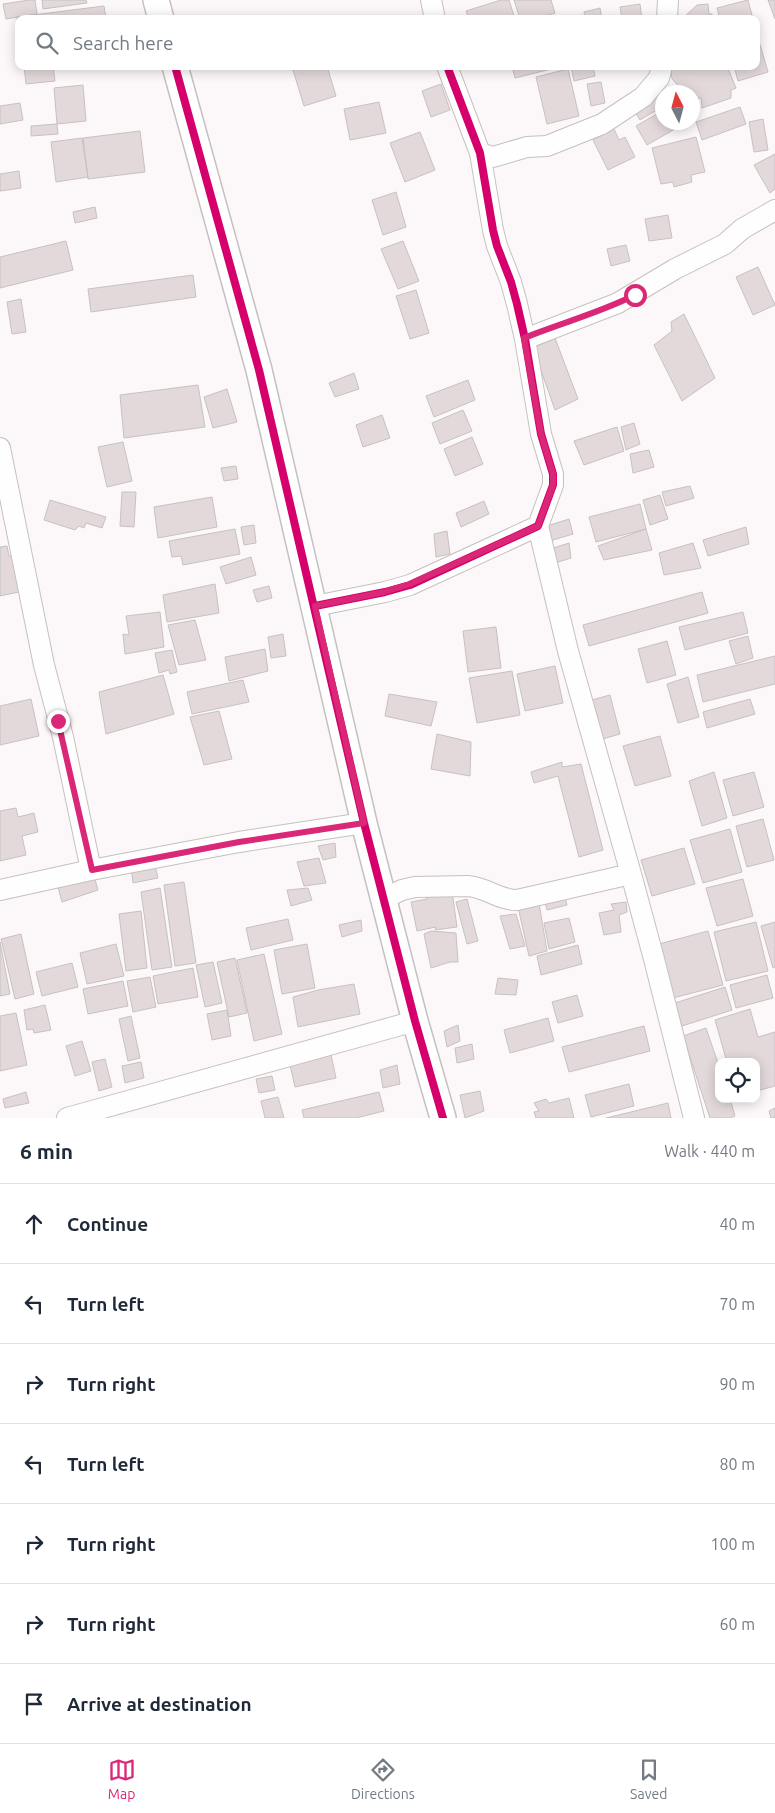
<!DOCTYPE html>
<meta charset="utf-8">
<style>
:root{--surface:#fff;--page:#f6f6f7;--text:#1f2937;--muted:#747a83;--line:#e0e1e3;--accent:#db2777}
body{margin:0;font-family:Ubuntu,sans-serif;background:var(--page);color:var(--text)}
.controls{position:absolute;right:15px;bottom:15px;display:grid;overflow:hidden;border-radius:10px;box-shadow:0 2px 12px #0003}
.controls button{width:45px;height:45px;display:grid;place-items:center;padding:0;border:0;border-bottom:1px solid var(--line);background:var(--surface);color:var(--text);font:25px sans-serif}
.compass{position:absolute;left:655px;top:85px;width:45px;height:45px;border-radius:50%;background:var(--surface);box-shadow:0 2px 12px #0003;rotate:354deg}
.stop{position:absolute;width:15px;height:15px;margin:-11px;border:4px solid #db2777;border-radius:50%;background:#fff}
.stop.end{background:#db2777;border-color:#fff;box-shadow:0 1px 5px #0008}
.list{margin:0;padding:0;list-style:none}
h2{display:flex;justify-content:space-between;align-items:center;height:65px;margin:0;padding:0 20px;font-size:21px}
h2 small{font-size:16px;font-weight:400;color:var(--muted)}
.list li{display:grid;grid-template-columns:32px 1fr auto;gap:15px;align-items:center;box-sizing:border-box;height:80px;padding:0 20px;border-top:1px solid var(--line)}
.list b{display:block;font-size:19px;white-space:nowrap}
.list em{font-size:16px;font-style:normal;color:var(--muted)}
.icon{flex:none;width:28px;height:28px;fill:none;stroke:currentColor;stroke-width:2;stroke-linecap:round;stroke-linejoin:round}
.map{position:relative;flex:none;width:775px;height:1118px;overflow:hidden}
.search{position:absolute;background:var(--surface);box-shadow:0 2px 12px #0003;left:15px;right:15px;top:15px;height:55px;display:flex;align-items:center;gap:12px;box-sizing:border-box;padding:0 18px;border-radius:10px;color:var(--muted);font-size:19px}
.sheet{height:625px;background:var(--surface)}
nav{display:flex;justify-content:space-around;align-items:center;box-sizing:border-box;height:70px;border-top:1px solid var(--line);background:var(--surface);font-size:14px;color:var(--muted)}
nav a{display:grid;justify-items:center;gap:2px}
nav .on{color:var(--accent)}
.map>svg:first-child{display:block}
</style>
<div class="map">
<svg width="775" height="1118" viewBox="0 0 775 1118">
<rect width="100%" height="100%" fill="#fcf7f8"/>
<path fill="#e3d9db" stroke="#c6c1c2" d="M29,0H35L37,14L6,19L3,4Z
M42,0H86L87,3L43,9Z
M501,0H509L515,19H469L466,11Z
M514,0H551L555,13L536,19H520Z
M748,0L753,19H720L717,8Z
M768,0H775V19Z
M640,4L642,19H622L620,7Z
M708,4L709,14H712V19H682L697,5Z
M104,6L106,19H19V38L17,17Z
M600,8L602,19H585L584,12Z
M582,15V19H567Z
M756,31L768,72L738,81L734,66H756Z
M24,66H53L55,81L26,84Z
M304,66H327L336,96L304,106L293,70Z
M512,66H563L515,78Z
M571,66H593L595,76L574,81Z
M670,66H727L736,88L731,90V98L702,108L701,98L692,99V92H684L672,79Z
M568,69L579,116L547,124L536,77Z
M601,82L605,103L591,106L587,84Z
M441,84L450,110L431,117L422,91Z
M83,85L86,121L57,124L54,88Z
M660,93L662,97V107L640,120L634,110Z
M379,102L386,133L350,140L344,109Z
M20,103L23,120L0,124V106Z
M740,107L746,124L702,140L696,122Z
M662,111V122H687L647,145L636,126Z
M763,119L768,150L754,152L749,122Z
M57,124L58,134L31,136V126Z
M614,129L619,140L625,137L635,157L608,170L593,140Z
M140,131L145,172L88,179L83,138Z
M420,132L435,170L405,182L390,143Z
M696,137L705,172L691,175L692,182L674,187L673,182L661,184L652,148Z
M82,138L88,177L56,182L51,142Z
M775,154V189L770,193L754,165Z
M19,171L21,188L0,191V174Z
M396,192L406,227L383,235L372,200Z
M95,207L97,218L75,223L73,212Z
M668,215L672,238L649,241L645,219Z
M66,241L73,270L0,288V257Z
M403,241L419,281L398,289L381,249Z
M626,245L630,261L611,266L607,249Z
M758,267L775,305L753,315L736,277Z
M193,275L196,297L91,312L88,289Z
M416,290L429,333L410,339L396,296Z
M21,299L26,332L12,334L7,302Z
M684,314L715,378L682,401L654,345L672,331L671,322Z
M555,338L578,399L555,410L533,348Z
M354,373L359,389L335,397L329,383Z
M468,380L475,400L434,417L426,396Z
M198,385L205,427L124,438L120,395Z
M227,389L237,422L213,428L204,397Z
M463,410L472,431L440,444L432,423Z
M382,415L390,438L363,447L356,425Z
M634,423L640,444L626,450L621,427Z
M617,427L624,451L584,465L574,441Z
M472,437L483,464L455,476L444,449Z
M123,442L132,481L107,487L98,447Z
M649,450L654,467L633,473L630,454Z
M236,466L238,479L224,481L221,468Z
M690,486L694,498L666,506L662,492Z
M122,492H136L134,527L120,526Z
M660,495L668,519L650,525L643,500Z
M212,497L217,527L158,538L154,507Z
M50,500L106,517L102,528L86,523L84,528L79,526L75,530L44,520Z
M484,501L489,514L461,527L456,513Z
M640,504L646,529L596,542L589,517Z
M569,519L573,534L550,541L547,526Z
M254,525L256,543L244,545L241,527Z
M746,527L749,544L708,556L703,540Z
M235,529L240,554L183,565L181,556L172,557L169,541Z
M646,529L652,550L604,560L598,546Z
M447,531L450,554L436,557L434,534Z
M569,543L571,558L552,564L550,549Z
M693,543L701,568L664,575L659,553Z
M7,546L9,556H12L19,592L0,596V547Z
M251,557L256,575L226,584L220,567Z
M215,584L219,613L167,622L163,595Z
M269,586L272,598L257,602L253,590Z
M702,592L708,613L589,646L583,625Z
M160,612L164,647L125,654L123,634L129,635L126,616Z
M743,612L748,633L685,650L679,627Z
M195,620L206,660L179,665L168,625Z
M496,627L501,668L468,672L463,631Z
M283,634L286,656L271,658L268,637Z
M748,636L753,658L736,664L729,641Z
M667,641L676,675L647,683L638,649Z
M265,649L268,671L229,681L225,657Z
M172,650L177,672L170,674L169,670L159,673L155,653Z
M775,656V684L703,702L697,675Z
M555,666L563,703L525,711L517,674Z
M512,671L520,715L477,723L469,678Z
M163,675L174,714L106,734L99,692Z
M688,677L699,717L678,723L667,684Z
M243,680L249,702L192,714L187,692Z
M389,694L437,702L431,726L385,716Z
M610,695L620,734L599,740L588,701Z
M31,699L39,736L0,745V706Z
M750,699L755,714L707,728L703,712Z
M219,711L232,759L204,765L190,717Z
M437,734L471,742L470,776L431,769Z
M660,736L671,776L635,786L623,746Z
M562,762V767L581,764L603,850L579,857L558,776L534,783L531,772Z
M714,772L727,818L702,826L689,781Z
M754,772L764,807L733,816L723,780Z
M16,808L18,817L34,813L38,832L22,836L26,855L0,861V811Z
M763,819L774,860L747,867L736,826Z
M730,829L742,872L703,883L690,840Z
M335,843L336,857L323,860L318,846Z
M684,848L695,884L652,896L641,860Z
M319,858L326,883L304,886L297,862Z
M154,861L158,878L133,883L131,866Z
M94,876L98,890L62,902L58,887Z
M743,879L753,916L717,926L706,888Z
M184,882L196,963L175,966L164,885Z
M160,888L172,967L152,970L141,892Z
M308,888L312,900L291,906L287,890Z
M452,891L457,927L435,930L436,927L417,931L411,902L427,899L428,894Z
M564,892L567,905L547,910L544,898Z
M467,899L478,941L467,944L456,902Z
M626,902L627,912L619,915L621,932L604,935L599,913L614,910L611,904Z
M539,903L547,951L529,956L518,907Z
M141,911L147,968L126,971L119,914Z
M516,914L525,946L510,949L500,916Z
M569,918L575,942L549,949L544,923Z
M288,919L293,940L251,950L246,928Z
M361,920L362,931L342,937L339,925Z
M756,922L768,971L726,981L714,932Z
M775,922V967L773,968L761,926Z
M431,931L456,933L458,962H450L431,968L424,934Z
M708,931L723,985L673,998L659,944Z
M21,934L34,994L15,999L1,939Z
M0,942L10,994L0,996Z
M116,944L124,976L87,984L80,953Z
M307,944L315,988L282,994L274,950Z
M578,945L582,964L541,975L537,956Z
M264,954L282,1034L254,1041L237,960Z
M235,958L247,1013L229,1017L217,962Z
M213,962L222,1003L205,1007L196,965Z
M72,963L78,987L42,996L36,972Z
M193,968L198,997L158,1004L153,976Z
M767,975L773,998L736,1008L730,985Z
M150,977L156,1007L133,1012L127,981Z
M498,978L518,980L516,995L495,994Z
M123,981L128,1006L88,1014L83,989Z
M354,984L360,1014L298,1027L293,997L318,990Z
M725,987L732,1010L682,1026L675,1003Z
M577,995L583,1016L558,1023L552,1002Z
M45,1005L51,1030L34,1033L33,1029L27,1030L24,1010Z
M750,1009L758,1037L775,1032V1086L756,1091V1062H727L715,1020Z
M227,1010L231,1036L212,1040L207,1014Z
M16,1013L27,1065L0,1071V1016Z
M131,1016L140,1058L128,1061L119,1019Z
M548,1018L554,1041L510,1053L504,1030Z
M458,1025L460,1041L447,1047L444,1031Z
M644,1026L650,1051L569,1072L562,1047Z
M706,1028L719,1066V1099H730L735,1116L730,1118H710L683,1036Z
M82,1041L91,1071L75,1076L66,1046Z
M472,1044L474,1059L457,1063L455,1048Z
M331,1055L336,1078L295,1087L290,1065Z
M105,1059L112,1087L99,1091L92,1062Z
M141,1062L144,1078L125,1083L122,1066Z
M397,1065L400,1084L383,1088L380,1070Z
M272,1076L275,1090L259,1093L256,1079Z
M629,1084L634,1106L591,1117L585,1095Z
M480,1091L484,1111L465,1118L460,1095Z
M26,1092L29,1103L5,1108L3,1099Z
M379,1092L384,1111L356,1118H304L302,1110Z
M278,1097L284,1118H265L261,1101Z
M569,1098L574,1118H536L534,1112L539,1111L534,1103L546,1099L549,1103Z
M668,1103L671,1118H606Z
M775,1108V1118H771L769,1111Z"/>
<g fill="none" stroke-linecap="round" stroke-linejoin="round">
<defs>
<path id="minor" d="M431,0L435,19
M667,19L668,0
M480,153L493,157L527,147L547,146L602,124L643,97L659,78L662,66
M525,339L618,303L675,269L725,244L742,229L775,210
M0,448L44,665L63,737L91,870
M315,606L385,592L410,585L538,526L553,485V474L541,434L525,339L517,304L511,282L497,246L493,230L480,153L447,66
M631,874L654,959L694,1118
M0,890L91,870L239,842L364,823
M383,899L402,890L415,887L468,886C485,887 499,900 517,900L631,874L568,651L538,526
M67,1118L415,1021"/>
<path id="tertiary" d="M156,0L161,19
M175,66L259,370L364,823L415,1021L443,1118"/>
</defs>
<use href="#minor" stroke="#c6c0c1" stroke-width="22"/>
<use href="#tertiary" stroke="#c6c0c1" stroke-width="28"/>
<use href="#minor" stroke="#fffefe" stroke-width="20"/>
<use href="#tertiary" stroke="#fffefe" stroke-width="25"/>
<defs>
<path id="cycleway" d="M175,66L259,370L364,823L415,1021L443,1118
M315,606L385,592L410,585L538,526L553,485V474L541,434L525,339L517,304L511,282L497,246L493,230L480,153L447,66"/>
</defs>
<use href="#cycleway" stroke="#fff" stroke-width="11"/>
<use href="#cycleway" stroke="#d6006c" stroke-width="8"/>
</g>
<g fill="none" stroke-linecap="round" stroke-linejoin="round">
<path stroke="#db2777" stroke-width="6" d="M58,721L92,870L239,842L364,823L315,606L384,592L410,584L538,526L553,485V474L541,434L524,338C561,323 599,313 635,295"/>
</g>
</svg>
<div class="controls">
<button><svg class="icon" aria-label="locate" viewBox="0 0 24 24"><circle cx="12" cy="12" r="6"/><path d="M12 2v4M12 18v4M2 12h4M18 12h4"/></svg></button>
</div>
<svg class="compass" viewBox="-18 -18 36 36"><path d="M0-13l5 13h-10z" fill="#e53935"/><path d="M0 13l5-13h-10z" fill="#747a83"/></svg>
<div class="stop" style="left:635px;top:295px"></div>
<div class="stop end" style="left:58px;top:721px"></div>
<div class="search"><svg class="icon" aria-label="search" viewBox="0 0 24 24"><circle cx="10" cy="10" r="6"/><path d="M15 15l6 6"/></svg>Search here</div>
</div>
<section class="sheet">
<h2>6 min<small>Walk · 440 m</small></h2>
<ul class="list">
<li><svg class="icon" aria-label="ahead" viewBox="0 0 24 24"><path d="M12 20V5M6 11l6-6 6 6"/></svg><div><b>Continue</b></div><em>40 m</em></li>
<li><svg class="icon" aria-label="left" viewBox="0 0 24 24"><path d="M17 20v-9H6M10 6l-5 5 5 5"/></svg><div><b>Turn left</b></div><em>70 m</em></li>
<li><svg class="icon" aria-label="right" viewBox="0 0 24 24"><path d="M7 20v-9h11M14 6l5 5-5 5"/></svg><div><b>Turn right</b></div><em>90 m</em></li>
<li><svg class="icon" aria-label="left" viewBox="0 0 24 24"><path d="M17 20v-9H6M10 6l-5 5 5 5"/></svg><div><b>Turn left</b></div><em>80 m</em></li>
<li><svg class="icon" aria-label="right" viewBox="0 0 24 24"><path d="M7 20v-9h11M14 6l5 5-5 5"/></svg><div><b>Turn right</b></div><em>100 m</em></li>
<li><svg class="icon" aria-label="right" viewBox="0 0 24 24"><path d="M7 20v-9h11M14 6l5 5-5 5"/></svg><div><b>Turn right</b></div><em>60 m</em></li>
<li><svg class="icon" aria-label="arrive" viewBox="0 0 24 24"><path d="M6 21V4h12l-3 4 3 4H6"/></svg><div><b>Arrive at destination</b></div></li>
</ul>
</section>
<nav>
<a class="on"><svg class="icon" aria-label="map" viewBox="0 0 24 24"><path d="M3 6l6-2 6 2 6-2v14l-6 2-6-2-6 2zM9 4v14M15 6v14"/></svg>Map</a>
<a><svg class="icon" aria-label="directions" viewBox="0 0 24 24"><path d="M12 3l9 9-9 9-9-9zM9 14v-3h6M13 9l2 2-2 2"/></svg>Directions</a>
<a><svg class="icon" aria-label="saved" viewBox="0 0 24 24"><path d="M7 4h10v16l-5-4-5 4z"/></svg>Saved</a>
</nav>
